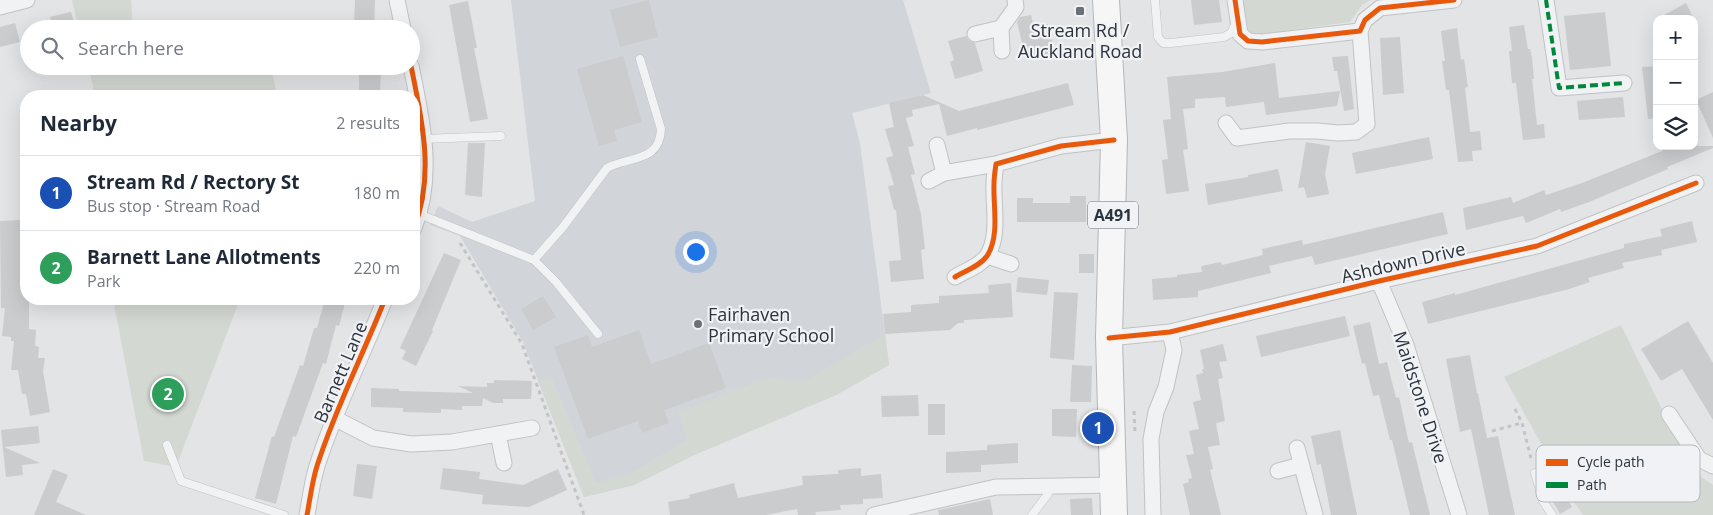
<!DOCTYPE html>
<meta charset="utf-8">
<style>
:root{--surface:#fff;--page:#f6f6f7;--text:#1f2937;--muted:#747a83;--line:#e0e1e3;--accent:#7c3aed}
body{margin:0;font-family:"Open Sans",sans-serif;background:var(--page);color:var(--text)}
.controls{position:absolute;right:15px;top:15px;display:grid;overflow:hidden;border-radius:10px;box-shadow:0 5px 20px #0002}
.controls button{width:45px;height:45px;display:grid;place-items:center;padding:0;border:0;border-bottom:1px solid var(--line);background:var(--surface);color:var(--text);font:25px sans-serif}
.you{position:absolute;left:695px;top:251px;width:18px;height:18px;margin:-12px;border:4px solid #fff;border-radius:50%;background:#1a73e8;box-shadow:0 0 0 8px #1a73e833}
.badge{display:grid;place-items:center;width:32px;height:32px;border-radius:50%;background:var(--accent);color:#fff;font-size:16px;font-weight:700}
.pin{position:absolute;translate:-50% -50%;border:2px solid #fff;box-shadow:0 1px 5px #0006}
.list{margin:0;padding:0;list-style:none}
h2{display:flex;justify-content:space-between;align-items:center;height:65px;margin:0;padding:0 20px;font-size:21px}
h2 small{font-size:16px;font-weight:400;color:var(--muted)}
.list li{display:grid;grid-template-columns:32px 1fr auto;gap:15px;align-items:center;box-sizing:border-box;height:75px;padding:0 20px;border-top:1px solid var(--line)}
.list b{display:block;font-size:19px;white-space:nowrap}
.list p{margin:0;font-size:16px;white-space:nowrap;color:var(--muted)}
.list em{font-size:16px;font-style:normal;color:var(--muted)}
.icon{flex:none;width:28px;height:28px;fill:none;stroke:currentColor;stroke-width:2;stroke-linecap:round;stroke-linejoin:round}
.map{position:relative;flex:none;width:1713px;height:515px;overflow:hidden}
.search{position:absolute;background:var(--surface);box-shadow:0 5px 20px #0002;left:20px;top:20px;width:400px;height:55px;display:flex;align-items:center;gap:12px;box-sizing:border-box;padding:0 18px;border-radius:28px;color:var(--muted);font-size:19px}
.panel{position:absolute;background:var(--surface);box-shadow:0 5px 20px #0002;left:20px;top:90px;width:400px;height:215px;border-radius:20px}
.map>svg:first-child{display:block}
</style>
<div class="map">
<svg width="1713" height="515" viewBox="0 0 1713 515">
<rect width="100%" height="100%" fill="#e2e4e6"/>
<path fill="#d1d4d9" d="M511,0H903L931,93L852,113L860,143L889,365L836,395L694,455L634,485L584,497L523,342L460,236L430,225L438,206L472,222L535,201Z"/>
<path fill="#d3d9d2" d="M72,0H131L133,29H79Z
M1243,0H1371L1362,5L1350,22L1262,34L1249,33Z
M88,66H271L277,96H92L93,86Z
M113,299H240L176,467L144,461Z
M1621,325L1692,471L1713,485V515H1583L1572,499L1504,377Z
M885,334L889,365L836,395L694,455L634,485L584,497L538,381L552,377L596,483L629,474L687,440L678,412L769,377L805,381Z"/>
<path fill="#caccce" d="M355,0H375L374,29H354Z
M649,0L658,37L620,47L610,10Z
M1191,0H1219L1222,22L1194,25Z
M468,1L477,48H474L488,119L470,122L449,5Z
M1686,3L1694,19H1657Z
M71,12L76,29H53L50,17Z
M1605,12L1611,66L1570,70L1564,16Z
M1031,15L1034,28L1048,24L1055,53L1026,60L1017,22L1020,17Z
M15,23L20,42L0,47V27Z
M1524,25L1528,49H1530L1532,58L1534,79H1532L1537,125L1544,124L1545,138L1523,140L1516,83H1512L1509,51H1512L1509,27Z
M1457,28L1461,60L1464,59L1468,87L1465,88L1470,132L1480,131L1482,150L1472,151L1473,161L1458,162L1449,90H1446L1442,61H1445L1441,31Z
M966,36L969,41L975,43L983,71L955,79L950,62L954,60L948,41Z
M1400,37L1404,93L1383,95L1380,38Z
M623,56L642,122L614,130L617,141L599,146L577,69Z
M1348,56L1354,109L1344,111L1337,71H1334L1332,57Z
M1275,63L1279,98L1340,91L1337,106L1266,115L1264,102L1226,107L1225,97L1195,99V108L1183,109L1188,149L1183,150L1189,191L1166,194L1162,160L1168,159L1163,120L1171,119L1167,77L1222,72Z
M359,66H381L380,96H359Z
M1657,66V118L1648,119L1642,67Z
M1068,83L1074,105L977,130V128L947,136L939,104L912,110L913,116L906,118L914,146L908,147L915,174L911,175L921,214L925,249L921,250L924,279L891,282L889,261L901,260L896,210H894L888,186L894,185L886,158L893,156L885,129L894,127L889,103L923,95L959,111Z
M1713,92V138L1696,100Z
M1623,97L1625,117L1579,120L1577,101Z
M1429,137L1433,159L1356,174L1352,153Z
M1306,142L1330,146L1325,174L1329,194L1307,198L1304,187L1298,188Z
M468,143H485L482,197L465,195Z
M1662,146H1713V148L1667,167L1668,169L1589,202L1561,212L1560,209L1526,223L1523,216L1466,230L1463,208L1511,197L1513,203L1544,190L1546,195L1582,183L1662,151Z
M1278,169L1283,191L1208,205L1205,184L1248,177V175Z
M1070,196H1086V222H1017V198H1033V203H1070Z
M1443,212L1448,234L1315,265L1312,256L1269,266L1271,273L1198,291V297L1153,300L1152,279L1177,277V275L1202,272L1201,266L1221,262L1222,265L1263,255L1262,249L1302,240L1303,245Z
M21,220L22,264H26V299H29V329L36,330L35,346L39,347L38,358H45L43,371L50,412L30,416L26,394H22L18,370H11L14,341H11V337L2,336L5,308H1L0,221Z
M1692,221L1697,242L1661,250L1662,255L1622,263L1624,268L1588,278L1590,282L1569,289L1428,324L1422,302L1455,293V295L1624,248V244L1662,236L1660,229Z
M444,253L461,260L432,330L433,331L416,366L402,359L406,351L400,348Z
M1079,254H1094V273H1079Z
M1018,277L1049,280L1047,295L1016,292Z
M1011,283L1013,317L964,320V323H958L950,330L885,334L883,314L911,312V305L939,303V296L989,293L988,285Z
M1054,292L1078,293L1074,360L1050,358Z
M543,296L556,317L533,330L521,309Z
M325,299H346L339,326L336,325L326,364L323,363L296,437L293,436L276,504L255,498L272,436L274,437L300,365L303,366L314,328H317Z
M1345,316L1350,336L1261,357L1256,336Z
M1688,321L1713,363V420L1682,369L1661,381L1641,349Z
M1370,322L1379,364L1387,362L1396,398L1399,397L1409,443L1412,442L1430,515H1410L1392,440H1390L1379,395L1373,396L1365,363L1362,364L1353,326Z
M639,330L651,364L709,343L726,388L664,410L669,423L642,433L638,421L588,439L554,347L588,335L592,347Z
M1223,344L1227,361L1219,362L1223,378L1218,379L1225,421L1216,423L1220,445L1208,447L1213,469L1210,470L1221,515H1190L1183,484L1189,482L1188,479L1192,478L1186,455L1194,454L1189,431L1199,429L1193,402L1201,400L1196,375L1203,373L1202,369H1204L1200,350Z
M1470,355L1477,393H1478L1487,438L1498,436L1515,515H1489L1471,429L1460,432L1446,359Z
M1072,365L1092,366L1091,402H1070Z
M494,380L532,381L531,399H503V403H493L483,398L482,406H462V410L441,409V413L403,412V408L371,407V388L399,389V391L473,393L458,386L487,387V383H494Z
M918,395L919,416L882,417L881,396Z
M928,404H945V435H928Z
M1052,409H1077L1076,437L1052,436Z
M38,426L40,443L4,447L40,463L22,465L23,475L6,477L1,430Z
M1340,430L1357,515H1331L1321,464L1317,465L1311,436Z
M1018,443V463L981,465V472L946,473V452L987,450V445Z
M357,464L377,466L372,499L353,496Z
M443,468L480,472L479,479L523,485L558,469L567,490L529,507L482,504L483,495L440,489Z
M861,468V476L881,474L883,498L863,499V504L840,505L841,510L815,512L816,515H798L797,509L766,515H670L668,502L690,498L689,495L734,483L738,498L803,485L802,476L838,474V470Z
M53,469L68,475L56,502L86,515H34Z
M1556,481L1572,507L1560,514L1545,488Z
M1092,498L1093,515H1071L1070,499Z
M990,499L993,515H939L938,510Z"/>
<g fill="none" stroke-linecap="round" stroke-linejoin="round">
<defs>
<path id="lane" d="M1155,0L1158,37L1163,43H1171L1224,37L1231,33L1236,23
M423,139L501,136
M419,214L534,260L556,282L598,334
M534,260L563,227L607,168C628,156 660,163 661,129L640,59
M167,445L181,481L284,515
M1535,473L1543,501L1552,515
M1032,515L1048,494L1049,486"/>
<path id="street" d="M397,0L403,29
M1235,0L1240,34L1248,41L1262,42L1360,31L1365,20L1380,8L1454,0
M1546,0L1559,88L1624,83
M0,7L27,0
M975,34L1001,28
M1002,51L1001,28L1016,7L1015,0
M411,66C422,119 435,176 414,228
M1226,123L1237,138L1289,131H1317L1338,133L1356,132L1367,124L1360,31
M944,173L996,164
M929,181L944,173L937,145
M987,256L1011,264
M955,277C965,271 980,266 987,256C1000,236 993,206 994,184C994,177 995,171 996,164L1061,146L1114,140
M1379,281L1406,345L1459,515
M1109,338L1170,332L1379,281L1537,246L1696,183
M1669,414L1699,459L1713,466
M334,418L373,438L411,444L452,442L532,428
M498,434L504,463
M1297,448L1315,515
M1278,471L1301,465
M307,515C310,499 312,482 317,466C335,409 363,355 385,299
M874,515L996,487L1114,485
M1153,515L1151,439L1156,412L1166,387L1174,350L1170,332"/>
<path id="highway" d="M1106,0L1114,140L1109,338L1114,515"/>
</defs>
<use href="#lane" stroke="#c0c2c4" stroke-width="9"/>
<use href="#street" stroke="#c0c2c4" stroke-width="17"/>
<use href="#highway" stroke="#b4b7ba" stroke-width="28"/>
<path stroke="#c2c4c6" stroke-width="3" stroke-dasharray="4 4" stroke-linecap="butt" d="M460,243L522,344L584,515
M1515,409L1522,423L1532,462
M1134,411L1135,434
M1492,431L1522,423"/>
<use href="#lane" stroke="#f1f2f3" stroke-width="8"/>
<use href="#street" stroke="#f1f2f3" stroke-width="15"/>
<use href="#highway" stroke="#f6f6f6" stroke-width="26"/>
<path stroke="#00873e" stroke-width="4" stroke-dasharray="8 4" stroke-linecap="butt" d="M1546,0L1559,88L1624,83"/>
<defs>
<path id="cycleway" d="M1235,0L1240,34L1248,41L1262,42L1360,31L1365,20L1380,8L1454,0
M411,66C422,119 435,176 414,228
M955,277C965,271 980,266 987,256C1000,236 993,206 994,184C994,177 995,171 996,164L1061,146L1114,140
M1109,338L1170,332L1379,281L1537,246L1696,183
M307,515C310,499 312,482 317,466C335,409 363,355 385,299"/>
</defs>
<use href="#cycleway" stroke="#f0f2f5" stroke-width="8"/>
<use href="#cycleway" stroke="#e8590c" stroke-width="5"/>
</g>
<g fill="#6b7178" stroke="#f0f2f5" stroke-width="2">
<rect x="1075" y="6" width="10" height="10" rx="2.5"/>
<circle cx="698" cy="324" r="5"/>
</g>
<g text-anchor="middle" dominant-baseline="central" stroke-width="4.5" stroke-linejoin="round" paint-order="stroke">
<rect fill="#f0f2f5" stroke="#666c74" stroke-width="1" x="1088" y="201.5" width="50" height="27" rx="4"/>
<g font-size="16" font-weight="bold" fill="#2b333d">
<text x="1113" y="215">A491</text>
</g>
<g font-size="18" fill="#2b333d" stroke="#f0f2f5">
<text x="1080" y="30">Stream Rd /<tspan x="1080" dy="21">Auckland Road</tspan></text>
<text x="708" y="314" text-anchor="start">Fairhaven<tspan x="708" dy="21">Primary School</tspan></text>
</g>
<g font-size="18" fill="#2b333d" stroke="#f0f2f5">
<text transform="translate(1403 262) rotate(-13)">Ashdown Drive</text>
<text transform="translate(340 372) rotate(-67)">Barnett Lane</text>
<text transform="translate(1421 397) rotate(72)">Maidstone Drive</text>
</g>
</g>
<rect x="1536" y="445" width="164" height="57" rx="8" fill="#f0f2f5" stroke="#b5b9be" stroke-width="1"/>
<rect x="1546" y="459" width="22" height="7" fill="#e8590c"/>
<rect x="1546" y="482" width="22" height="6" fill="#00873e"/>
<g font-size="14" fill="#2b333d">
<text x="1577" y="467">Cycle path</text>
<text x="1577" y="490">Path</text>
</g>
</svg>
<div class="controls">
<button>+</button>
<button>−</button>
<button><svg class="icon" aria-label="layers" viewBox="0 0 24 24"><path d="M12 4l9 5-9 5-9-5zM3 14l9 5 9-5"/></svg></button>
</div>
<div class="you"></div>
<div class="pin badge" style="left:1098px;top:428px;background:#1a4fb4">1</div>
<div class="pin badge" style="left:168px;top:394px;background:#2e9e5b">2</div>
<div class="search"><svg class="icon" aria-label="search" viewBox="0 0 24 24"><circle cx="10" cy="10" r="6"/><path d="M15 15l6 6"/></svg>Search here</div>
<section class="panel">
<h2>Nearby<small>2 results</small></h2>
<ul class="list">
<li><span class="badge" style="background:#1a4fb4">1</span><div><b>Stream Rd / Rectory St</b><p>Bus stop · Stream Road</p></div><em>180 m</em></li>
<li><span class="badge" style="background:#2e9e5b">2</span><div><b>Barnett Lane Allotments</b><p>Park</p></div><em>220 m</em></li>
</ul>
</section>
</div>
